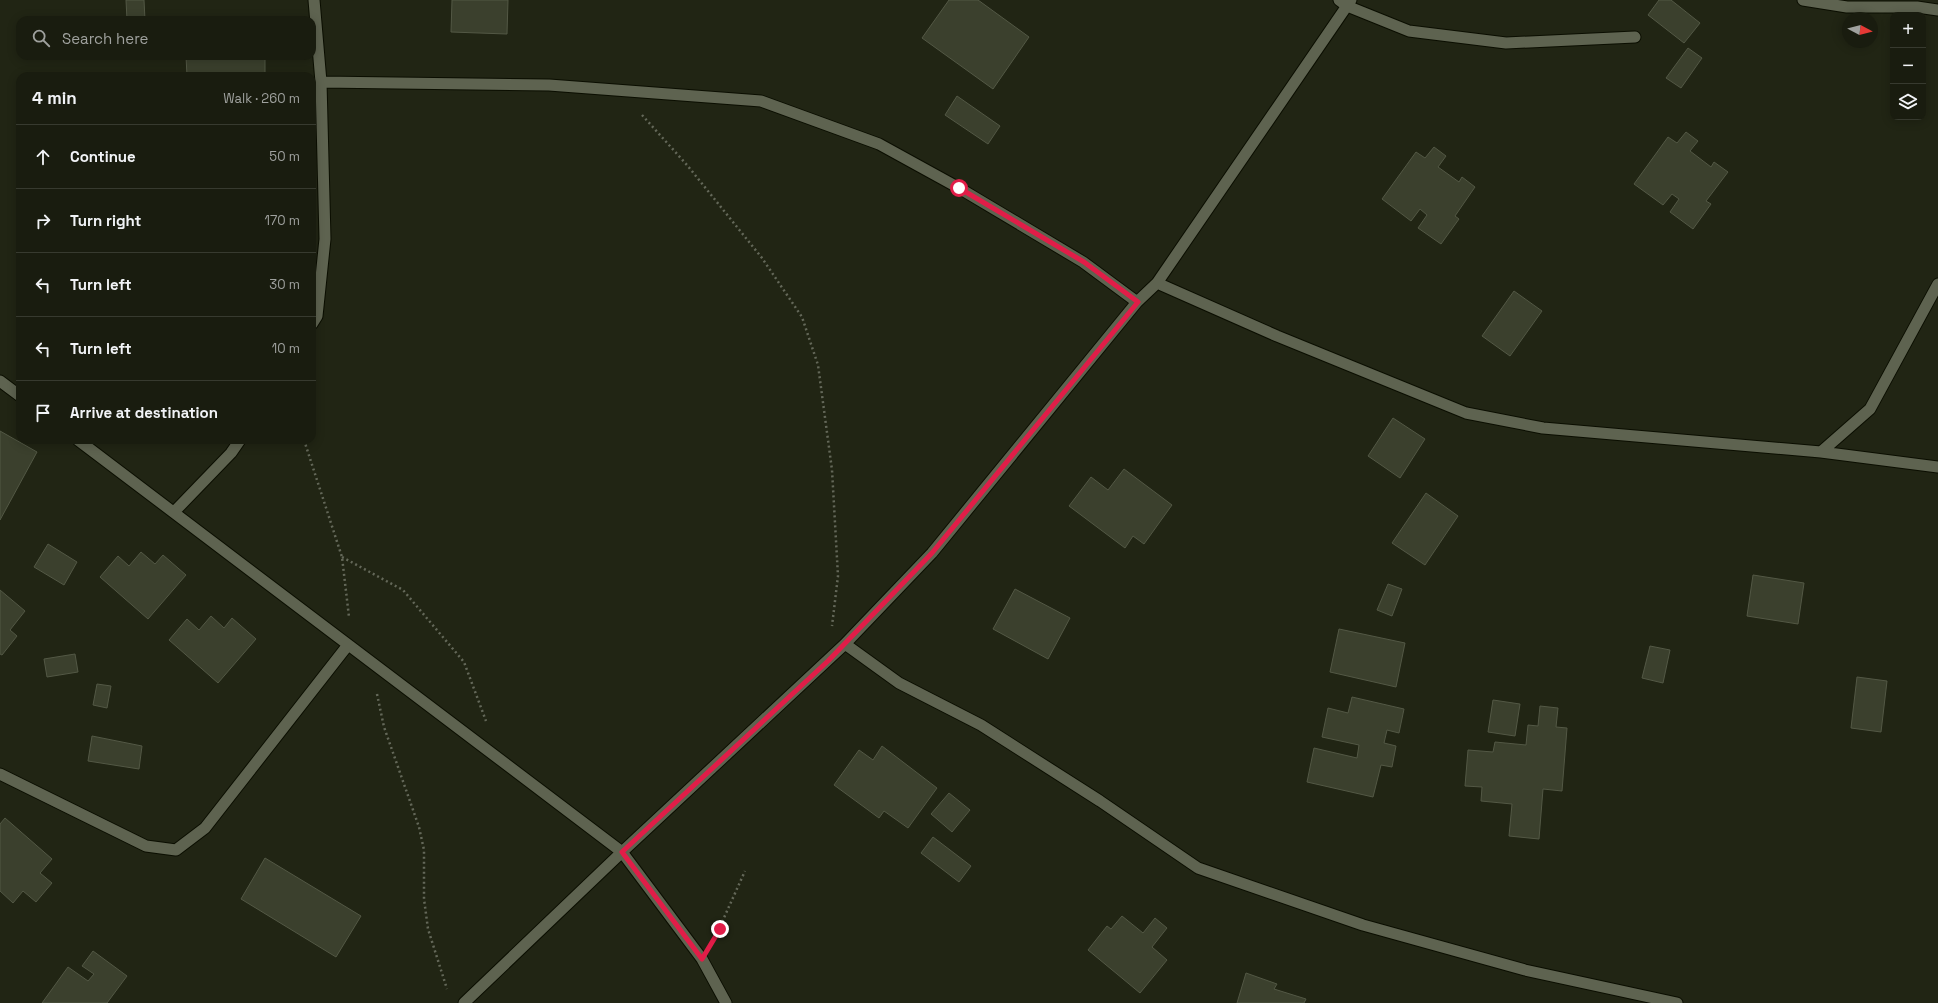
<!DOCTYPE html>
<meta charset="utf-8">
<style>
:root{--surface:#191c0f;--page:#222518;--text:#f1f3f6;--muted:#9fa19e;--line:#373a2f}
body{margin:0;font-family:"Space Grotesk",sans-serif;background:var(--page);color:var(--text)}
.controls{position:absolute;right:12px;top:12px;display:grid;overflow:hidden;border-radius:8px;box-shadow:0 2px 10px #0003}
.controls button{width:36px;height:36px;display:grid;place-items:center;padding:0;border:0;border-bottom:1px solid var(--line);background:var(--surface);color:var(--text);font:20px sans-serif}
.compass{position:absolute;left:1842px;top:12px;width:36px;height:36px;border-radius:50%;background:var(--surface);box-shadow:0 2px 10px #0003;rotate:97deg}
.stop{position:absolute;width:12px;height:12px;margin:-9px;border:3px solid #e11d48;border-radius:50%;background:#fff}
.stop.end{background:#e11d48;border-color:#fff;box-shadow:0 1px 4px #0008}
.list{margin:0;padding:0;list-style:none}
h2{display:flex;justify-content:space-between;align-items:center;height:52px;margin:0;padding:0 16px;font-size:17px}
h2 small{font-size:13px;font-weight:400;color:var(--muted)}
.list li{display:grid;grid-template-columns:26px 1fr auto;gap:12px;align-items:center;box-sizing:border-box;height:64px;padding:0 16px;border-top:1px solid var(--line)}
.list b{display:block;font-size:15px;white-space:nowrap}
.list em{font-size:13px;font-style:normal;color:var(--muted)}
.icon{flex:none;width:22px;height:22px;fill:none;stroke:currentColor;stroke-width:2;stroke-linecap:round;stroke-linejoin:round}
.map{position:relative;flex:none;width:1938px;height:1003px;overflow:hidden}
.search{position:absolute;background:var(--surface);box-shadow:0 2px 10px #0003;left:16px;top:16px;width:300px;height:44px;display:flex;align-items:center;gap:10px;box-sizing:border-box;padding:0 14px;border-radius:12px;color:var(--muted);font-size:15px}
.panel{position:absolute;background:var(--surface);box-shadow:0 2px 10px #0003;left:16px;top:72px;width:300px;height:372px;border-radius:12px}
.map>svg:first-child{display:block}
</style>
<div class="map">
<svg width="1938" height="1003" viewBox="0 0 1938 1003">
<rect width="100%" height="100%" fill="#212514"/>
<path fill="#3b402d" stroke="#535845" d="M126,0H144L145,20H127Z
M452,0H508L507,34L451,32Z
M949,0H978L1029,37L993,89L922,38Z
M1659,0H1671L1700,23L1684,43L1648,15Z
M1688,48L1702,58L1681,88L1666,78Z
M186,56H265V75L187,76Z
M957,96L1000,126L988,144L945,115Z
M1686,132L1698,141L1690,151L1711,167L1714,162L1728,172L1706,201L1711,204L1693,229L1670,212L1679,199L1672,194L1663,205L1634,184L1668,137L1677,143Z
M1434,147L1446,156L1438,167L1459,182L1462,177L1475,187L1455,216L1459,219L1441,244L1418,228L1427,215L1420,209L1411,221L1382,199L1416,152L1425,158Z
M1514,291L1542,311L1510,356L1482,336Z
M1393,418L1425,439L1400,478L1368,456Z
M0,431L37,452L0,520Z
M1124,469L1172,505L1144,544L1133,536L1125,548L1069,506L1091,477L1108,490Z
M1426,493L1458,516L1425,565L1392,543Z
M48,544L77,562L64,585L34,567Z
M141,552L155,564L163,555L186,575L148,619L100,577L118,556L129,566Z
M1753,575L1804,583L1798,624L1747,616Z
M1388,584L1402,589L1392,616L1377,610Z
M1015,589L1070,618L1048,659L993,629Z
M0,590L25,611L10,630L17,636L2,655L0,654Z
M211,616L224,628L232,618L256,639L218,683L169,640L187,619L199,630Z
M1339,629L1405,643L1396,687L1330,672Z
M1650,646L1670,650L1663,683L1642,678Z
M75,654L78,672L47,677L44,659Z
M1857,677L1887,681L1881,732L1851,728Z
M97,684L111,686L107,708L93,705Z
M1352,697L1404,709L1399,733L1387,730L1384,743L1396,746L1392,767L1381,765L1373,797L1307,782L1314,748L1357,758L1359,745L1322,737L1328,708L1348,713Z
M1493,700L1520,704L1515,736L1488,732Z
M1540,706L1558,708L1556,727L1567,728L1562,791L1543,789L1539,839L1509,836L1512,804L1481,801L1482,787L1465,786L1468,750L1493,752L1495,742L1526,745L1528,725L1538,726Z
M92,736L142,746L139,769L88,761Z
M882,746L937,788L908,828L884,811L879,818L834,785L859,750L873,760Z
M949,793L970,810L952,832L931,814Z
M5,818L52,859L40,873L52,883L36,902L23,891L13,903L0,891V824Z
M933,837L971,866L959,882L921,853Z
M265,858L361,916L336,957L241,899Z
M1122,916L1143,933L1155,918L1167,928L1152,947L1167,960L1140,993L1088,950L1107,926L1111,929Z
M93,951L127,976L107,1003H42L68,967L88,981L94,974L82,966Z
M1246,973L1277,984L1274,989L1306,999L1304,1003H1237Z"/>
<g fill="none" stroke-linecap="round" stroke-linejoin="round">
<defs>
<path id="minor" d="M1339,0L1347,6L1409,31L1506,43L1635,37
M1803,0L1847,7H1917L1938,10
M321,82L549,85L761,101L879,144L959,188L1083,262L1137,302
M1157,283L1277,336L1466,413L1543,428L1821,452L1938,467
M312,324L317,316L325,239L321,82L314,0
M0,381L20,396
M78,440L622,852L702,959L726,1003
M1821,452L1870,409L1938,284
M174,512L231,453L240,440
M845,644L899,683L981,725L1100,801L1198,868L1363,925L1525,970L1677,1003
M0,774L146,846L176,850L205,828L348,645
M464,1003L622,852L845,644L932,553L1137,302L1157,283L1351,0"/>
</defs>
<use href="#minor" stroke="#0b0e01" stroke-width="13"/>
<path stroke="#646859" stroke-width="2.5" stroke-dasharray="2 3" stroke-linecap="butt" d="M642,115L687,165L762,258L802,317L818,365L832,470L838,576L832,626
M304,440L342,557L349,617
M342,557L403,590L464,662L486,721
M377,694L384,727L419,827L424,850V899L428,929L447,989
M714,940L745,871"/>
<use href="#minor" stroke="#5e6350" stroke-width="11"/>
</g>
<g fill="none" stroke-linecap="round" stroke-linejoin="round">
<path stroke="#e11d48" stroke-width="5" d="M720,929L702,959L622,852L828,661L932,553L1138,302L1084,262L959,188"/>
</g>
</svg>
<div class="controls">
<button>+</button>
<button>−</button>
<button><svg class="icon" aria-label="layers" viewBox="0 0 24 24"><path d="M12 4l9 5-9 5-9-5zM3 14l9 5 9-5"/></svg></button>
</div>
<svg class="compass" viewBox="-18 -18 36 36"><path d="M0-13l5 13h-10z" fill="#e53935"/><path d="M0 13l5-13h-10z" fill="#9fa19e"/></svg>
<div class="stop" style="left:959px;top:188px"></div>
<div class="stop end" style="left:720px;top:929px"></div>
<div class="search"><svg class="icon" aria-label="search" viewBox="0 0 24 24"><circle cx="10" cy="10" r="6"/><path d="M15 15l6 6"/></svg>Search here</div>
<section class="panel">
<h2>4 min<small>Walk · 260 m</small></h2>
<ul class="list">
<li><svg class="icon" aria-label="ahead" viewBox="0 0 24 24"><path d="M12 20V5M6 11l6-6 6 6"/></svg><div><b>Continue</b></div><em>50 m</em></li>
<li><svg class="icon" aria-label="right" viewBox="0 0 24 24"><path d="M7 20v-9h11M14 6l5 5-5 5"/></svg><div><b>Turn right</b></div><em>170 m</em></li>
<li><svg class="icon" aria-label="left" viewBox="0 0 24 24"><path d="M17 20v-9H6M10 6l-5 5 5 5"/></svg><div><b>Turn left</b></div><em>30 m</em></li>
<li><svg class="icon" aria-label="left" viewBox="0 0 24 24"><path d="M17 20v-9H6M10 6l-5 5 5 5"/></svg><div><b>Turn left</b></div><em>10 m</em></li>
<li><svg class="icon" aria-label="arrive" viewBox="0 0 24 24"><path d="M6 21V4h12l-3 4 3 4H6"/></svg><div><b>Arrive at destination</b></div></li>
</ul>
</section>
</div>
